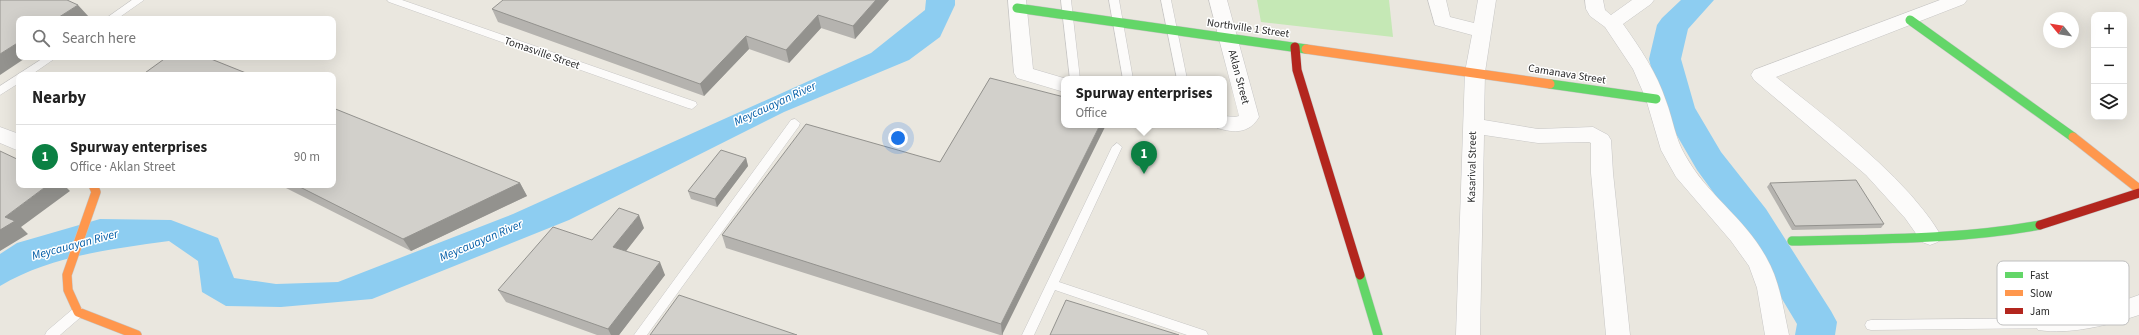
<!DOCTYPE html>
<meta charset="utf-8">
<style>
:root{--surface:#fff;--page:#f2f2f2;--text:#222;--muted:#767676;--line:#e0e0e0;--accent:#0b8043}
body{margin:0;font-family:"Source Sans 3",sans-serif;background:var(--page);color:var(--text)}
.controls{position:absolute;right:12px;top:12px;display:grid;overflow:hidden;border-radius:8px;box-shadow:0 4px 16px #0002}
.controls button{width:36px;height:36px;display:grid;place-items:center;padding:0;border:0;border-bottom:1px solid var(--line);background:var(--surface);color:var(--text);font:20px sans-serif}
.compass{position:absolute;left:2043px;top:12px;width:36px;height:36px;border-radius:50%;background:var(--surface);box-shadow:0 4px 16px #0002;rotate:300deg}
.you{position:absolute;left:898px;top:138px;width:14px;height:14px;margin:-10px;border:3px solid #fff;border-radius:50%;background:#1a73e8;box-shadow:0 0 0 6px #1a73e833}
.badge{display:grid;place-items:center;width:26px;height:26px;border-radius:50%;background:var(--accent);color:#fff;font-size:13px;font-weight:700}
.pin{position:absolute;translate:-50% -33px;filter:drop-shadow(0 1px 2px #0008)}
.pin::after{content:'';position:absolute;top:21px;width:14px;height:12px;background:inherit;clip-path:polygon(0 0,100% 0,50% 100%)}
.popup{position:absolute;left:1061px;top:76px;width:166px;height:52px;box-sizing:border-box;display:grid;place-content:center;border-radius:8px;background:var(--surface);filter:drop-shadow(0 1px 3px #0005);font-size:13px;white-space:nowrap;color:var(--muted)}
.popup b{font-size:15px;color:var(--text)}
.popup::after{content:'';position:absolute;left:50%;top:100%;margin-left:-8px;border:8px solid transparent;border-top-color:var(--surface)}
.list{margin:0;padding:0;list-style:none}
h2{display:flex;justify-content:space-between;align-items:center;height:52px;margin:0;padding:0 16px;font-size:17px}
h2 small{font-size:13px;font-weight:400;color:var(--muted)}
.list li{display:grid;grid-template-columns:26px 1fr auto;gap:12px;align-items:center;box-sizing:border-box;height:64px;padding:0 16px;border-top:1px solid var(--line)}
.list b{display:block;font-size:15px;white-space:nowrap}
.list p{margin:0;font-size:13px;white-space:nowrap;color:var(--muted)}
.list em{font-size:13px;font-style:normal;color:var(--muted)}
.icon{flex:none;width:22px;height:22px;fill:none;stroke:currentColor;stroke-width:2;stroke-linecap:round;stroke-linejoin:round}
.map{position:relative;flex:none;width:2139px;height:335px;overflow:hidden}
.search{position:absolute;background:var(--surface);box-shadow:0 4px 16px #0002;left:16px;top:16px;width:320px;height:44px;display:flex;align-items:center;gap:10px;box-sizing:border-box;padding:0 14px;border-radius:8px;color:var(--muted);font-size:15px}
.panel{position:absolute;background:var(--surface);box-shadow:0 4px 16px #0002;left:16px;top:72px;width:320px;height:116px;border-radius:8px}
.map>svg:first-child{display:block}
</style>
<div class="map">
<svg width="2139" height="335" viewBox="0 0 2139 335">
<rect width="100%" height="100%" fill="#eae7df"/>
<path fill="#c5e8b5" d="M1257,0H1389L1393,37L1261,22Z"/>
<path fill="#8dcdf1" d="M926,0H955V5L940,37L909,60L784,112L569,220L372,299L281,307L226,306L202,292L198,261L169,241C112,249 50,256 0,286V254L17,243L100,219L171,220L218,238L234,278L276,284L338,282L513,214L871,53L925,10Z"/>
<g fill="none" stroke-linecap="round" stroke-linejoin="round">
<path fill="#8dcdf1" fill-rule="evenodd" d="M1681,0H1714L1688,29L1681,59L1695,108L1721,152L1766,209L1831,311L1837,322L1835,335H1795L1797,324L1740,229L1697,170L1661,108L1649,59L1657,25L1662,18Z"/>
<defs>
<path id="lane" d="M132,0H144L117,19H105Z
M387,0H402L696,102L697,105L692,109L688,108L389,2Z
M1061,0H1071L1080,79H1070Z
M1109,0H1119L1133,79H1123Z
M1161,0H1171L1187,79H1177Z
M45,57H57L31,75H19V83L0,95V86Z
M795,119L800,123L799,126L647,335H634L791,120Z
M1117,143L1122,147L1059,282L1206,331L1208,335H1187L1055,290L1034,335H1022L1112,147Z
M78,307L82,308L84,312L82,316L60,335H45L47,331L74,308Z
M2046,318L2050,319L2052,323L2050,327L2046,328L1871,330L1867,329L1865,325L1867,321L1871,320Z"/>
<path id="street" d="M1008,0H1026L1033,69L1067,79H1064V92L1017,78L1014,73Z
M1209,0H1227L1259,117C1249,134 1234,133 1217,128L1215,125H1224V116L1235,117L1239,116Z
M1428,0H1446L1450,17L1474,23L1478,0H1496L1485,72L1484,120L1538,129L1593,127L1608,135L1611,140L1613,173L1630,335H1606L1591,173V143L1589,142L1538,143L1484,135L1480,335H1456L1465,72L1472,35L1435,25Z
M1585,0H1603L1605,10L1611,15L1632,0H1654L1651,4L1623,24C1640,48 1657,73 1666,101C1673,119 1675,138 1685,155C1706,194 1745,218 1766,257C1780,281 1783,308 1789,335H1765L1757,288L1749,266L1731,241L1676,177L1661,150L1646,99L1633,69L1605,27L1590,16L1586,9Z
M1940,0H1967L1964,4L1776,77C1822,114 1870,150 1910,194C1921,207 1933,221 1941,236L1938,242L1930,245L1922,242L1905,218L1866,175L1754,80L1751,75L1754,70Z
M0,127L19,134V151L0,143Z
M2139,295V315C2109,325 2070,335 2038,330L2034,323L2038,316C2051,312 2064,314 2078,312C2099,310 2119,302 2139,295Z"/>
<path id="fast" d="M1017,8L1306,49
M1910,20L2073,137
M1550,84L1656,99
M1792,241C1875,239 1958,240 2040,225
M1360,275L1378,335"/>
<path id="slow" d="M1306,49L1550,84
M2073,137L2139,189
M93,185L96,192L67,275L68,290L78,312L137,335"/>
<path id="jam" d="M1295,47L1297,70L1360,275
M2040,225L2139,193"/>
</defs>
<use href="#lane" stroke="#c7c6c5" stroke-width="1"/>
<use href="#street" stroke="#c7c6c5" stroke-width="1"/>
<use href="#fast" stroke="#c7c6c5" stroke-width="10"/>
<use href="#slow" stroke="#c7c6c5" stroke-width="10"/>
<use href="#jam" stroke="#c7c6c5" stroke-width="10"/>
<use href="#lane" fill="#fcfbfa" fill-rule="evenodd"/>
<use href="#street" fill="#fcfbfa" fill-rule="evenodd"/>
<use href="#fast" stroke="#63d668" stroke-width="9"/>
<use href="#slow" stroke="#ff974d" stroke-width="9"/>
<use href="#jam" stroke="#b3261e" stroke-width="9"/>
</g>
<path fill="#b5b3af" d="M889,0L855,39L821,28L789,63L749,49L704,96L498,22L492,9Z
M990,78L1003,335H1000L726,248L722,235L940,162Z
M746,158L748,166L717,207L691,199L688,191Z
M520,183L527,196L411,251L280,185Z
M1770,183L1884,224L1881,228L1792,230L1767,187Z
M644,228L626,251L665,275L619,335H597L506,302L498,290L592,240Z"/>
<path fill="#93928e" d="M876,0H889L855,39L853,26Z
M78,5L89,17L86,19H56Z
M818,15L821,28L789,63L786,50Z
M746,36L749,49L704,96L700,84Z
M19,42V57H27L0,75V54Z
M1100,125H1106L1002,335L1001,324Z
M746,158L748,166L717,207L715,199Z
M520,183L527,196L411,251L403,239Z
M48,185H64L70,191L21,227L28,234L0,251V230L5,217Z
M639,215L644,228L619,260L613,247Z
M660,262L665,275L619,335H611L608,329Z"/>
<path fill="#d2d0cb" stroke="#93928e" d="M0,0H67L78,5L56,19H19V42L0,54Z
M503,0H876L853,26L818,15L786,50L746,36L700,84L492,9Z
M167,57H206L251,75H142Z
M990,78L1064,97V125H1100L1001,324L722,235L806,124L940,162Z
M333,108L520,183L403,239L296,185H333Z
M721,150L746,158L715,199L688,191Z
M0,151L19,160V185H48L5,217L15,221L0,230Z
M1856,180L1884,224L1795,226L1770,183Z
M619,208L639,215L613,247L660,262L608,329L498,290L553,227L592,240Z
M679,295L797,335H650Z
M1066,300L1179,335H1050Z"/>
<g text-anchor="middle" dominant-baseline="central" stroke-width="3" stroke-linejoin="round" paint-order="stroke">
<g font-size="11" fill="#2a2a2a" stroke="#fff">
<text transform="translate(1248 28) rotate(8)">Northville 1 Street</text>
<text transform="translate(542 53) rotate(19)">Tomasville Street</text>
<text transform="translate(1567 74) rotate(9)">Camanava Street</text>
<text transform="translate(1239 77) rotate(75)">Aklan Street</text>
<text transform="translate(1472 167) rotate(-89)">Kasarival Street</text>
</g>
<g font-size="12" font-style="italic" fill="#025da7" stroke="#fff">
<text transform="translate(775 104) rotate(-25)">Meycauayan River</text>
<text transform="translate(481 241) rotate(-23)">Meycauayan River</text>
<text transform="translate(75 245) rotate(-15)">Meycauayan River</text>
</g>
</g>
<rect x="1997" y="261" width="132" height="64" rx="6" fill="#fff" stroke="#bfbfbf" stroke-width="1"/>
<rect x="2005" y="272" width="18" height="6" fill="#63d668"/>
<rect x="2005" y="290" width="18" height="6" fill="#ff974d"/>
<rect x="2005" y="308" width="18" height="6" fill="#b3261e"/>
<g font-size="11" fill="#2a2a2a">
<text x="2030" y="279">Fast</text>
<text x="2030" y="297">Slow</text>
<text x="2030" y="315">Jam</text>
</g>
</svg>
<div class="controls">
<button>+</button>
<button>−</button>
<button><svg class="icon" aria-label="layers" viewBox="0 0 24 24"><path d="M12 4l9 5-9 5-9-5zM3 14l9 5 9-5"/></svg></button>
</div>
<svg class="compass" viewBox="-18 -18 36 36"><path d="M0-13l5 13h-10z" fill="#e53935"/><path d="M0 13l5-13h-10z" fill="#767676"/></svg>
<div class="you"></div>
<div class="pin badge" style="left:1144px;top:174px">1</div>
<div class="popup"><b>Spurway enterprises</b>Office</div>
<div class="search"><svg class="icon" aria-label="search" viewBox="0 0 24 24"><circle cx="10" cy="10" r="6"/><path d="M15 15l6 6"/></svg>Search here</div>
<section class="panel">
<h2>Nearby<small></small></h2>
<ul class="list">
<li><span class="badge">1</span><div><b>Spurway enterprises</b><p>Office · Aklan Street</p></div><em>90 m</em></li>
</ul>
</section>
</div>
